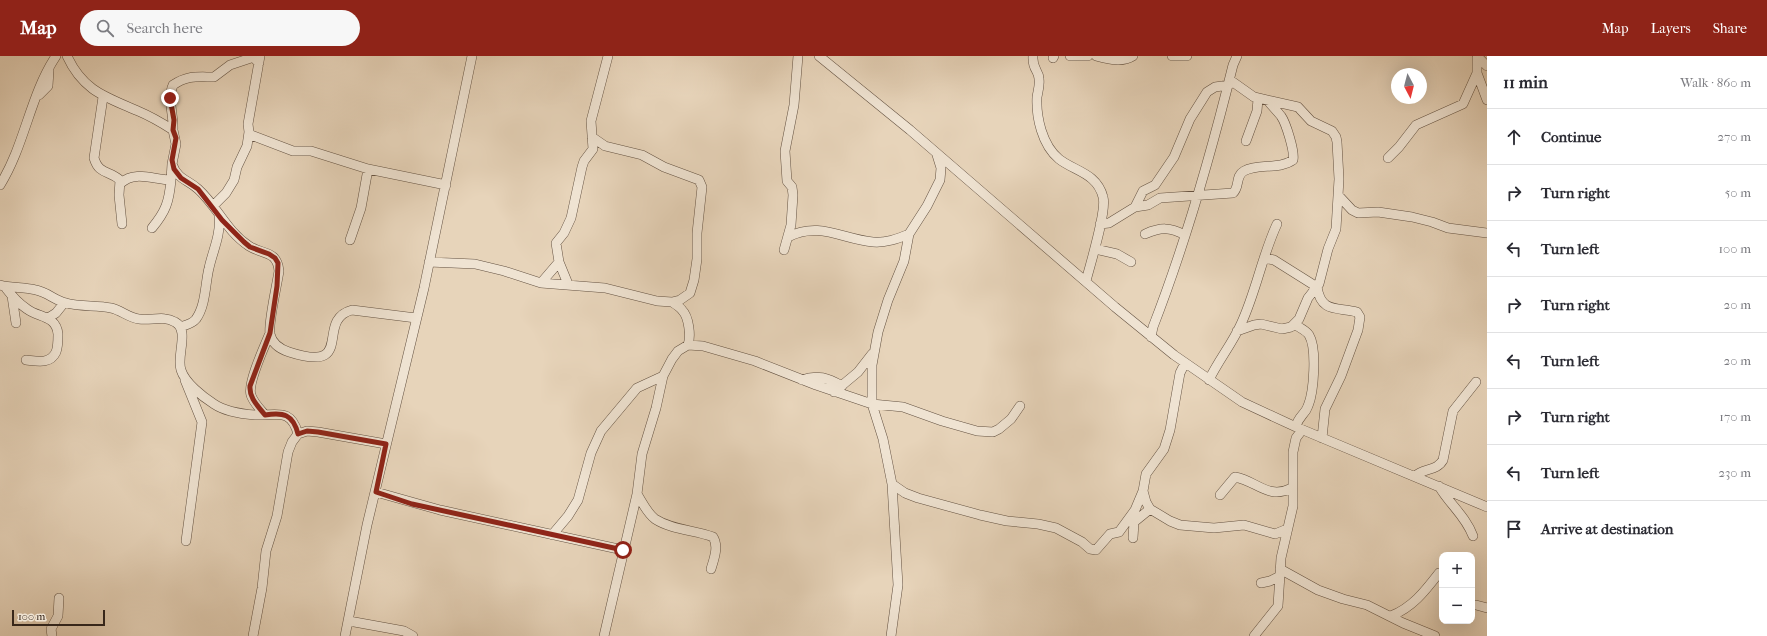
<!DOCTYPE html>
<meta charset="utf-8">
<style>
:root{--surface:#fff;--page:#f7f7f7;--text:#2b2b33;--muted:#7c7c81;--line:#e1e1e2;--accent:#8f2418}
body{margin:0;font-family:"IM FELL French Canon",serif;background:var(--page);color:var(--text)}
.controls{position:absolute;right:12px;bottom:12px;display:grid;overflow:hidden;border-radius:8px;box-shadow:0 4px 16px #0002}
.controls button{width:36px;height:36px;display:grid;place-items:center;padding:0;border:0;border-bottom:1px solid var(--line);background:var(--surface);color:var(--text);font:20px sans-serif}
.compass{position:absolute;left:1391px;top:12px;width:36px;height:36px;border-radius:50%;background:var(--surface);box-shadow:0 4px 16px #0002;rotate:173deg}
.scale{position:absolute;left:12px;bottom:10px;width:93px;box-sizing:border-box;padding-left:4px;border:2px solid #38271a;border-top:0;font-size:11px;line-height:14px;white-space:nowrap;color:#38271a;-webkit-text-stroke:3px #efe3d2;paint-order:stroke}
.stop{position:absolute;width:12px;height:12px;margin:-9px;border:3px solid #8f2418;border-radius:50%;background:#fff}
.stop.end{background:#8f2418;border-color:#fff;box-shadow:0 1px 4px #0008}
.list{margin:0;padding:0;list-style:none}
h2{display:flex;justify-content:space-between;align-items:center;height:52px;margin:0;padding:0 16px;font-size:17px}
h2 small{font-size:13px;font-weight:400;color:var(--muted)}
.list li{display:grid;grid-template-columns:26px 1fr auto;gap:12px;align-items:center;box-sizing:border-box;height:56px;padding:0 16px;border-top:1px solid var(--line)}
.list b{display:block;font-size:15px;white-space:nowrap}
.list em{font-size:13px;font-style:normal;color:var(--muted)}
.icon{flex:none;width:22px;height:22px;fill:none;stroke:currentColor;stroke-width:2;stroke-linecap:round;stroke-linejoin:round}
.map{position:relative;flex:none;width:1487px;height:580px;overflow:hidden}
header{display:flex;align-items:center;gap:24px;box-sizing:border-box;height:56px;padding:0 20px;background:var(--accent);color:#fff}
header strong{font-size:19px}
nav{display:flex;gap:22px;margin-inline-start:auto;font-size:14px}
.search{width:280px;height:36px;background:var(--page);display:flex;align-items:center;gap:10px;box-sizing:border-box;padding:0 14px;border-radius:22px;color:var(--muted);font-size:15px}
main{display:flex}
aside{flex:1;background:var(--surface)}
.map>svg:first-child{display:block}
</style>
<header>
<strong>Map</strong>
<div class="search"><svg class="icon" aria-label="search" viewBox="0 0 24 24"><circle cx="10" cy="10" r="6"/><path d="M15 15l6 6"/></svg>Search here</div>
<nav><a>Map</a><a>Layers</a><a>Share</a></nav>
</header>
<main>
<div class="map">
<svg width="1487" height="580" viewBox="0 0 1487 580">
<rect width="100%" height="100%" fill="#e7d4ba"/>
<filter id="stains"><feTurbulence type="fractalNoise" baseFrequency=".005" numOctaves="4"/><feColorMatrix values="0 0 0 0 .2 0 0 0 0 .09 0 0 0 0 .02 0 0 0 .5 -.17"/></filter>
<radialGradient id="worn" r=".72"><stop offset=".6" stop-color="#630" stop-opacity="0"/><stop offset="1" stop-color="#630" stop-opacity=".3"/></radialGradient>
<g fill="none" stroke-linecap="round" stroke-linejoin="round">
<defs>
<path id="minor" d="M67,0C83,35 106,41 138,55C150,60 162,67 173,74L176,88L172,108C178,124 187,123 198,133C217,150 227,176 249,190C263,199 277,194 279,215C277,229 268,267 270,278C272,288 280,293 289,296C357,318 314,264 352,254L416,262
M260,0L248,68L249,76L251,79L293,95H311L368,113L446,129
M819,0L910,74L1115,251L1174,299L1242,346L1296,371L1487,451
M1033,0C1032,14 1039,14 1039,23C1040,29 1038,35 1037,41C1036,61 1042,89 1059,103C1074,115 1097,117 1103,141C1107,155 1090,209 1086,225
M1070,0H1088
M1096,0C1108,3 1122,7 1133,0
M1172,0H1187
M1477,0V17L1487,44
M1477,0L1487,10
M1053,2L1054,0
M1230,24L1254,41L1298,51L1311,65L1332,75L1336,81L1337,86L1339,123L1336,173L1328,193L1319,228L1308,242L1299,263L1291,271L1282,273L1261,268L1254,269L1237,275
M39,39L48,30L49,14
M103,41L94,102C99,119 109,114 120,124L119,139L122,168
M173,74C174,59 167,43 173,29C188,19 197,21 214,21L230,9L251,2L253,1L259,7
M1246,85L1257,55L1258,43
M1388,102L1399,91L1416,69L1463,48L1477,17
M121,127C135,114 154,124 171,124L172,108
M0,129C25,89 30,39 56,0
M1338,139L1352,154L1358,157L1378,156L1412,161L1432,166L1448,172L1487,177
M213,150L226,137L234,124L237,111L247,90L249,76
M1135,151L1143,135L1155,129L1174,101L1190,63L1207,36L1215,31L1229,29
M1100,168L1109,167L1135,151L1148,149L1160,142L1233,137C1240,131 1235,120 1244,115C1259,107 1279,114 1293,104C1295,96 1286,67 1281,60C1277,55 1272,50 1268,45
M152,172C166,155 169,146 171,124
M1145,178C1161,171 1170,171 1185,179
M788,181C819,165 842,183 873,186C886,187 897,183 909,178
M350,184L361,152L368,113
M1095,193L1117,198L1131,206
M784,194L791,169L793,139L792,131L787,125L785,95L794,49L798,0
M1264,202L1274,204L1317,231C1321,257 1337,251 1357,256L1360,261L1358,274L1341,320L1325,353L1322,382
M429,206L475,208L504,215L541,227L605,232L657,245L672,246L680,244L690,237L694,224L697,203V177L702,131L699,124L664,111L642,99L605,90L592,81
M541,227L559,206
M568,228L559,206L556,187L564,177L571,162L582,111L584,105L593,93L591,65L608,0
M0,229C11,232 24,231 36,234C47,236 56,245 66,247C81,251 96,249 111,252C121,254 129,262 139,263C151,265 163,259 175,266C190,274 176,300 181,314C185,327 203,341 214,348C226,356 242,358 255,359C276,360 291,351 298,378
M5,231C11,239 18,247 27,253C39,262 56,259 58,278C58,284 58,291 56,296C50,309 36,305 26,304
M12,240L16,267
M672,246C675,248 680,251 682,254C689,261 691,280 688,289
M48,262L56,257L64,247
M1295,268C1299,272 1306,274 1309,279C1317,292 1314,336 1308,350C1305,359 1298,360 1296,371
M180,271C186,269 192,268 196,263C206,249 205,228 209,212C213,194 221,179 219,160
M1151,281L1153,271C1186,186 1211,98 1233,9L1237,0
M185,324L202,366L186,485
M802,324C817,318 828,322 842,330
M1209,324C1218,305 1232,288 1241,268C1256,236 1262,200 1277,168
M834,336L858,316L872,298
M265,359C260,353 253,346 251,339C247,328 265,289 270,277
M1415,420C1424,412 1437,415 1443,404L1453,355L1476,326
M892,428L905,437L918,442L980,459L1007,465L1038,468L1056,472L1082,486L1090,493L1096,494L1110,478L1119,476L1135,454L1143,435L1146,418L1164,393L1170,374L1180,317L1185,307
M1439,430C1449,448 1465,459 1473,480
M1143,435L1146,446L1150,453L1170,465L1180,469L1214,472L1244,469L1275,478L1287,473
M376,436L440,454L623,494
M637,438C642,446 647,457 655,463C672,474 695,474 713,481C719,490 714,503 711,513
M1220,439L1235,421C1257,425 1268,444 1292,432
M552,479L568,460L578,444L591,397L601,375L637,332L663,320
M1133,482L1134,466L1150,453
M1280,513L1318,534L1343,543L1367,549L1403,567L1435,580
M1261,527L1270,525L1280,520
M1476,549L1487,552
M1391,560C1413,551 1425,535 1439,517
M349,565L404,575L413,580
M52,580L51,573L58,560L59,542
M253,580L262,532L266,495L277,460L288,396L292,386L298,378L307,375L318,376L386,388
M345,580L367,469L424,232L472,0
M604,580L637,438L642,398L656,352L663,320L672,303L678,295L688,289L703,290L755,305L816,329L872,348L903,351L942,365L977,375L993,376L999,373L1011,363L1020,350
M891,580L898,529L892,428L883,383L872,348V309L878,276L888,244L904,205L909,178L927,150L940,124L941,112L937,99
M1254,580L1278,550L1281,502L1293,450V396L1296,382L1302,374"/>
</defs>
<use href="#minor" stroke="#645242" stroke-width="10"/>
<use href="#minor" stroke="#efe3d2" stroke-width="9"/>
</g>
<g fill="none" stroke-linecap="round" stroke-linejoin="round">
<path stroke="#8f2418" stroke-width="5" d="M170,42L174,64L173,74L176,82L172,104L174,113L181,122L198,133L222,164L244,186L250,191L269,198L275,202L278,207L277,230L270,277L250,330C249,342 258,350 265,359C283,356 293,358 298,378L307,375L318,376L386,388L376,436L412,448L623,494"/>
</g>
<rect width="100%" height="100%" filter="url(#stains)"/>
<rect width="100%" height="100%" fill="url(#worn)"/>
</svg>
<div class="controls">
<button>+</button>
<button>−</button>
</div>
<svg class="compass" viewBox="-18 -18 36 36"><path d="M0-13l5 13h-10z" fill="#e53935"/><path d="M0 13l5-13h-10z" fill="#7c7c81"/></svg>
<div class="scale">100 m</div>
<div class="stop" style="left:623px;top:494px"></div>
<div class="stop end" style="left:170px;top:42px"></div>
</div>
<aside>
<h2>11 min<small>Walk · 860 m</small></h2>
<ul class="list">
<li><svg class="icon" aria-label="ahead" viewBox="0 0 24 24"><path d="M12 20V5M6 11l6-6 6 6"/></svg><div><b>Continue</b></div><em>270 m</em></li>
<li><svg class="icon" aria-label="right" viewBox="0 0 24 24"><path d="M7 20v-9h11M14 6l5 5-5 5"/></svg><div><b>Turn right</b></div><em>50 m</em></li>
<li><svg class="icon" aria-label="left" viewBox="0 0 24 24"><path d="M17 20v-9H6M10 6l-5 5 5 5"/></svg><div><b>Turn left</b></div><em>100 m</em></li>
<li><svg class="icon" aria-label="right" viewBox="0 0 24 24"><path d="M7 20v-9h11M14 6l5 5-5 5"/></svg><div><b>Turn right</b></div><em>20 m</em></li>
<li><svg class="icon" aria-label="left" viewBox="0 0 24 24"><path d="M17 20v-9H6M10 6l-5 5 5 5"/></svg><div><b>Turn left</b></div><em>20 m</em></li>
<li><svg class="icon" aria-label="right" viewBox="0 0 24 24"><path d="M7 20v-9h11M14 6l5 5-5 5"/></svg><div><b>Turn right</b></div><em>170 m</em></li>
<li><svg class="icon" aria-label="left" viewBox="0 0 24 24"><path d="M17 20v-9H6M10 6l-5 5 5 5"/></svg><div><b>Turn left</b></div><em>230 m</em></li>
<li><svg class="icon" aria-label="arrive" viewBox="0 0 24 24"><path d="M6 21V4h12l-3 4 3 4H6"/></svg><div><b>Arrive at destination</b></div></li>
</ul>
</aside>
</main>
